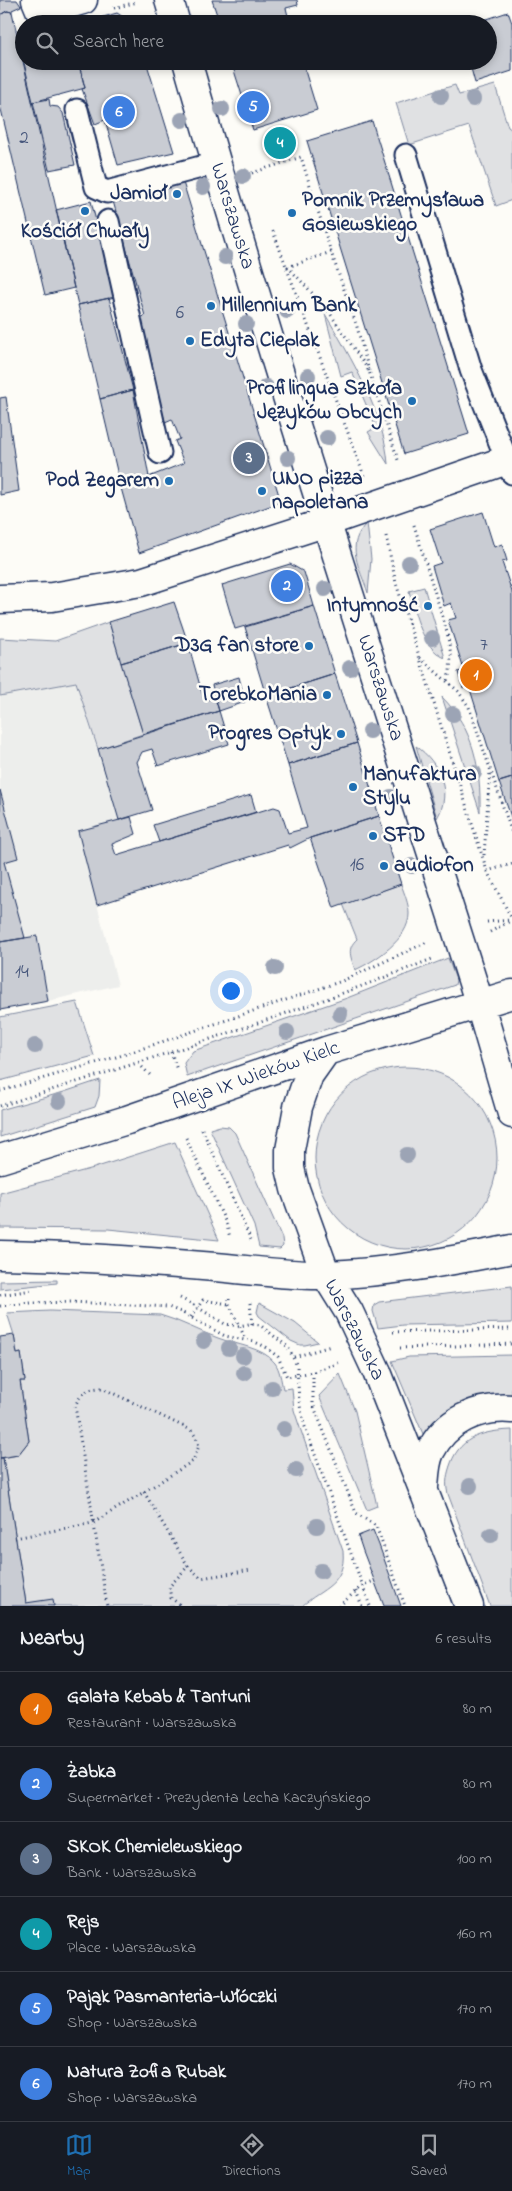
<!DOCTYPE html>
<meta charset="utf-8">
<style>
:root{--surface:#171b24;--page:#20242c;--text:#f1f3f6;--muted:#9ea1a6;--line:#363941;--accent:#1f6fb2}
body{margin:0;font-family:"Indie Flower",sans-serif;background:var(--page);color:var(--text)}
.you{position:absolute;left:230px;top:990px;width:18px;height:18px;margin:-12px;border:4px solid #fff;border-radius:50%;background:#1a73e8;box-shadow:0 0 0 8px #1a73e833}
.badge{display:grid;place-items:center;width:32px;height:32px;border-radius:50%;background:var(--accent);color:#fff;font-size:16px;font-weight:700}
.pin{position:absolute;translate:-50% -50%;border:2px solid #fff;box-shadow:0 1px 5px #0006}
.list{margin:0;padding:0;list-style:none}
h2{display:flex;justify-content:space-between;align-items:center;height:65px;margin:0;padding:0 20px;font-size:21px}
h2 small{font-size:16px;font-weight:400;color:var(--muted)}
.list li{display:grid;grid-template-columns:32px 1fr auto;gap:15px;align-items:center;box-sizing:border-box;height:75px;padding:0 20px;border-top:1px solid var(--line)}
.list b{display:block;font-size:19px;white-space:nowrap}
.list p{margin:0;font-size:16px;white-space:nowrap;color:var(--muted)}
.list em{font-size:16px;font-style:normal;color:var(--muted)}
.icon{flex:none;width:28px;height:28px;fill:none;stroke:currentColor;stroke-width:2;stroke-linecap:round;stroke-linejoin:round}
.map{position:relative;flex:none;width:512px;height:1606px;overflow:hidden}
.search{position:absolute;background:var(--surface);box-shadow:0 2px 8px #0003;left:15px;right:15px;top:15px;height:55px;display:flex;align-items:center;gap:12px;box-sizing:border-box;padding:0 18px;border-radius:28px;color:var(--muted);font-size:19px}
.sheet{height:515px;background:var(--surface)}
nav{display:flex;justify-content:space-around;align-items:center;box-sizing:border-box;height:70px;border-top:1px solid var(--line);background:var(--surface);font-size:14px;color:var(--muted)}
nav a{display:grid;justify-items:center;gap:2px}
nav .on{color:var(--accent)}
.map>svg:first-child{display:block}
</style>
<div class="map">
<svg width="512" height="1606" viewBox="0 0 512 1606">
<rect width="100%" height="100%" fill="#fdfcf7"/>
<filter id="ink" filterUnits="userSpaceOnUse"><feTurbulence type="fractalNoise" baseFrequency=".02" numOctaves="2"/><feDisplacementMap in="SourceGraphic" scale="10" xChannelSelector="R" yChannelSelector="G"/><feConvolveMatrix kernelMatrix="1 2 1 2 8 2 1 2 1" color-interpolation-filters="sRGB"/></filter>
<g filter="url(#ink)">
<path fill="#edeeec" d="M76,682L119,820L78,831L118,985L48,1001L0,1010V696Z"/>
<path fill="#e0e1e3" stroke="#7e88a0" d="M455,85L459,95L495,85L508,127L512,130V200L496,206L469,126L409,145L396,103Z
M325,314C350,355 385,416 388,464L368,432L375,428L374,423L352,372L341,376Z
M367,523L371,559L368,593C360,568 344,545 367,523Z
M424,587L445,658C422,648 415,613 409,591Z
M109,622L143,734L98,749L76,682L0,696V638L55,641Z
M442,697C474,729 481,768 480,812Z
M416,746C439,762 453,792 437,818Z
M401,884C404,893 409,904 409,914C409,939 375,961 355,970C351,957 346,949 357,939L343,904Z
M448,958L456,980L455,985L187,1077L184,1063L193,1051L347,998Z
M77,1002L94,1056L0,1081V1017Z
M315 1158a91 91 0 1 1 182 0a91 91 0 1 1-182 0Z
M100,1080L99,1096L95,1107L0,1137V1110L64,1092Z
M220,1126L229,1127L235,1133L282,1238L283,1246L280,1249L259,1247L254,1226L210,1129Z
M175,1142L219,1240L108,1229L0,1228V1193L94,1168Z
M57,1280V1283L0,1289V1281Z
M512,1286V1323L403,1325L378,1328L373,1311L374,1305L379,1302Z
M259,1303L295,1323L318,1342L305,1345H300L291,1341L259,1316L257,1312Z
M50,1311L160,1315C181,1321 198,1331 218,1338C236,1345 263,1347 275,1363C280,1370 281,1380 283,1389L292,1388L294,1410L299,1425L343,1551C346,1585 322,1588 302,1606H54L26,1603L3,1458L18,1455L29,1441L20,1381H25L21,1353L17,1354L14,1335L7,1313Z
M512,1355V1396L450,1410L423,1434L392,1361L409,1357Z
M340,1374L355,1411L377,1506L367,1510L319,1396Z
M512,1430V1606H490L448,1494C445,1483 447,1474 451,1463C461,1436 485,1431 512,1430Z"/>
<path fill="#c9ccd3" stroke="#1b2f5e" d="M0,0H17L21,6L12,10V12L7,11L0,15Z
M212,0H297L298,5L286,8L290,24H220Z
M7,11L12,12L74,288L45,295L0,105V15Z
M508,12L512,23V71L475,83L469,61H488V24H472Z
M117,13L134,24H79Z
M24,40V61H78L85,88L33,102L19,41Z
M78,61H146L174,152L118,165L105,120L95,124L82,89L85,88Z
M231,61H302L317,110L253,130Z
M49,99L50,106L58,107L63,113L75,165L49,170L33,102Z
M372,121L469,434L404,454L307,141Z
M182,179L281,502L139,553L121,488L184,463L175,441L180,439L172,419L165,422L139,318L145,316L113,201Z
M91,201L115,297L78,305L56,210Z
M109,298L133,390L100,399L78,305Z
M133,390L149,477L121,488L100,399Z
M6,397L19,491L0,495V398Z
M483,512L494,547L502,544L507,561L502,562L512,592V778L499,782L469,686L463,688L458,672L464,670L448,620L456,618L451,603L444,606L432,566L441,563L430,529Z
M290,564L304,572L314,606L235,629L222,585Z
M174,602L188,643L121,663L109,622Z
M314,606L335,674L266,696L245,627Z
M188,643L204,700L215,698L219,711L143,734L121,663Z
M335,674L357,743L288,765L266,696Z
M239,677L245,702L219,711L212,685Z
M219,711L229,744L158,766L152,749L142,752L137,762L152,810L119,820L98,749Z
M357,743L379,816L310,838L290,848L288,845L97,905L78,831L131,817L136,834L112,844L116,855L274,807L280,809L288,833L307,828L288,765Z
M512,778V820L499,782Z
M0,790L18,858L4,862L25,938L0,942Z
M251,795L256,812L159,842L153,825Z
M379,816L401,884L334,908L310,838Z
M37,936L48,1001L0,1010V942Z
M14,1335L17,1354L21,1353L25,1381H20L29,1441L18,1455L0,1458V1337Z
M0,1458H3L26,1603L53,1599L54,1606H0Z
M373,1530L379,1545L401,1606H384L363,1551L358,1536Z"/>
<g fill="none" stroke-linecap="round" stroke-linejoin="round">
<defs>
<path id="lane" d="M77,110L96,187L107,192L216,163
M406,155L471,370L512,473
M108,221L160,453"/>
<path id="street" d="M36,0L41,12L83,0
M169,0L176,24
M187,61C277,378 381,691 480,1005
M0,599L52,597L141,582L327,522L507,460"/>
<path id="secondary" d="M480,1005L512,1114
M326,1051L309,1075L298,1107L290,1150V1168L295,1189L326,1275L349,1312L377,1372L469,1606
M0,1159L127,1120L326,1051L512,994
M0,1255C72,1256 144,1261 215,1267C252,1270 288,1276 325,1275C387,1273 451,1261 512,1249
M424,1487C425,1476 425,1463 430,1452C445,1421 478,1406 512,1409"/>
</defs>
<use href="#lane" stroke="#1b2f5e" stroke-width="25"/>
<use href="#street" stroke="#1b2f5e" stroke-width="31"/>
<use href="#secondary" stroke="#1b2f5e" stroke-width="31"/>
<path stroke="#1b2f5e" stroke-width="3" stroke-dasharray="1 4" stroke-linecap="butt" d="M114,8L137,2
M252,173L301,157L331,252
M273,231L364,476
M369,371L357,327L331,252L288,267L327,309L369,371L399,463
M414,525L447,632L451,655L450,672L447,681
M386,536L396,583L487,871L512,919
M420,658L458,691L469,707L512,833
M484,855L490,772
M487,871L512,864
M487,922L511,920
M490,932L512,920
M171,1052L177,1070
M142,1067L152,1077
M0,1091L123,1055L342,981L427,942
M0,1106C145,1061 291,1015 432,959
M202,1129L251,1240
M186,1138L227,1225L230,1238
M0,1295L32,1290
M180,1298L192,1304L225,1324L239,1326L249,1324L260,1325L288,1347L297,1366L299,1401L304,1424L370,1606
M229,1299V1304L246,1340
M250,1303L252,1324
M0,1306L31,1303L71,1302L168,1307L181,1312L225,1336L255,1342L266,1347L278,1357L287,1377L313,1372L338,1363
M191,1317L203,1300L229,1304
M393,1332L512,1329
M400,1348L512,1344
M294,1357L331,1346
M313,1372V1404L356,1513L376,1526L405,1606
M144,1492L188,1566L169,1587L171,1598L182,1606
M15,1538L93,1523L144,1492L193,1461L199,1446L196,1437L191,1430L102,1388C88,1388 81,1393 75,1406L107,1606
M188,1566L201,1578L251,1570
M356,1591L362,1606
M339,1606L363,1585L374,1581"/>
<use href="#lane" stroke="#fdfcf7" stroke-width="21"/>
<use href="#street" stroke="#fdfcf7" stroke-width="28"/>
<use href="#secondary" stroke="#fdfcf7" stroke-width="28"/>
</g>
<g fill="#9ca4b5">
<circle cx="441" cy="96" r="8"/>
<circle cx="473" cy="99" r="8"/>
<circle cx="222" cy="109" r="8"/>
<circle cx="182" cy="120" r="8"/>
<circle cx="243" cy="176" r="8"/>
<circle cx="203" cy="187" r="8"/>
<circle cx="225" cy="257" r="8"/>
<circle cx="287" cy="311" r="8"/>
<circle cx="246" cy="324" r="8"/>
<circle cx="308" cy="376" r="8"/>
<circle cx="266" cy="387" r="8"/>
<circle cx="327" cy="438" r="8"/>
<circle cx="288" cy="458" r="8"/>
<circle cx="409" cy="563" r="8"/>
<circle cx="325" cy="589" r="8"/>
<circle cx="432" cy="638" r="8"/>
<circle cx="350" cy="668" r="8"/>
<circle cx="453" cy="714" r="8"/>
<circle cx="370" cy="731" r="8"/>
<circle cx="474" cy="773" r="8"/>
<circle cx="391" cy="797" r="8"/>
<circle cx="412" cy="866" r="8"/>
<circle cx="275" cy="968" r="8"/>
<circle cx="340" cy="1014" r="8"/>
<circle cx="287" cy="1032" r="8"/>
<circle cx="35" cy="1046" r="8"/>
<circle cx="59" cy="1101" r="8"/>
<circle cx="407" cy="1155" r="8"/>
<circle cx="204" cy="1341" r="8"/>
<circle cx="229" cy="1348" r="8"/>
<circle cx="243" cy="1356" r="8"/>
<circle cx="244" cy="1373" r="8"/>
<circle cx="272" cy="1388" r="8"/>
<circle cx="284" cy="1429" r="8"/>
<circle cx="296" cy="1470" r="8"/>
<circle cx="470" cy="1486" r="8"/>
<circle cx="317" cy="1526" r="8"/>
<circle cx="491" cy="1535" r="8"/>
<circle cx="321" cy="1571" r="8"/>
</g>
</g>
<g fill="#1f6fb2" stroke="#fdfcf7" stroke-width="2">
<circle cx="177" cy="194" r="5"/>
<circle cx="85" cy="211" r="5"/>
<circle cx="292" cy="213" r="5"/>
<circle cx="211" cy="306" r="5"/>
<circle cx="190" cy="341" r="5"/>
<circle cx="412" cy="401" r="5"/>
<circle cx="169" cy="481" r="5"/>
<circle cx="262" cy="491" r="5"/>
<circle cx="428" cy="606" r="5"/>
<circle cx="309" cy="646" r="5"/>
<circle cx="327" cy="695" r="5"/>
<circle cx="341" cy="734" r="5"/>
<circle cx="353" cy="787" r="5"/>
<circle cx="373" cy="836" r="5"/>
<circle cx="384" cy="866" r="5"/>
</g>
<g text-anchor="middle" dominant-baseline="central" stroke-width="5" stroke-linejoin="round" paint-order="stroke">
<g font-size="19" fill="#46567b">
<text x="24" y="138">2</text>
<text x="180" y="313">6</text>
<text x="484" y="645">7</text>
<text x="357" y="865">16</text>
<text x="22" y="972">14</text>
</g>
<g font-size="21" font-weight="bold" fill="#1b2f5e" stroke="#fdfcf7" text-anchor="end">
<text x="167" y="194">Jamioł</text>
<text x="302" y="201" text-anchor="start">Pomnik Przemysława<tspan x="302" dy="24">Gosiewskiego</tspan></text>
<text x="85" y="232" text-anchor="middle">Kościół Chwały</text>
<text x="221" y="306" text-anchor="start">Millennium Bank</text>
<text x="200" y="341" text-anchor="start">Edyta Cieplak</text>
<text x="402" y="389">Profilingua Szkoła<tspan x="402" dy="24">Języków Obcych</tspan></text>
<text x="272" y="479" text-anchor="start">UNO pizza<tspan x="272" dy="24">napoletana</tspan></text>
<text x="159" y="481">Pod Zegarem</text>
<text x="418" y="606">Intymność</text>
<text x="299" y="646">D3G fan store</text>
<text x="317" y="695">TorebkoMania</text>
<text x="331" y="734">Progres Optyk</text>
<text x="363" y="775" text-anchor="start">Manufaktura<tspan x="363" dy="24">Stylu</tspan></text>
<text x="383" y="836" text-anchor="start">SFD</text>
<text x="394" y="866" text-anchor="start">audiofon</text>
</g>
<g font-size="21" fill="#1b2f5e" stroke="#fdfcf7">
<text transform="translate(232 216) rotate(73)">Warszawska</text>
<text transform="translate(380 688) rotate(72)">Warszawska</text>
<text transform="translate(256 1076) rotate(-19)">Aleja IX Wieków Kielc</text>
<text transform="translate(354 1330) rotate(63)">Warszawska</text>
</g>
</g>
</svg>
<div class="you"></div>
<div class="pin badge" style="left:476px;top:675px;background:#e8710a">1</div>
<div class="pin badge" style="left:287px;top:586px;background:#3f7fe0">2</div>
<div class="pin badge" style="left:249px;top:458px;background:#5c6f8a">3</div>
<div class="pin badge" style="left:280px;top:143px;background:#0f9aa8">4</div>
<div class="pin badge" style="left:253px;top:107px;background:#3f7fe0">5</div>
<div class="pin badge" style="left:119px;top:112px;background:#3f7fe0">6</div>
<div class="search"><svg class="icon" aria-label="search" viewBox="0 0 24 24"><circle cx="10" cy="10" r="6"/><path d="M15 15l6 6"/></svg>Search here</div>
</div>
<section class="sheet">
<h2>Nearby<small>6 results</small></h2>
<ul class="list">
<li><span class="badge" style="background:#e8710a">1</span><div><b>Galata Kebab &amp; Tantuni</b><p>Restaurant · Warszawska</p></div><em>80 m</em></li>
<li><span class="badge" style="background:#3f7fe0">2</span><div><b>Żabka</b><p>Supermarket · Prezydenta Lecha Kaczyńskiego</p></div><em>80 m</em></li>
<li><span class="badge" style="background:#5c6f8a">3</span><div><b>SKOK Chemielewskiego</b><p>Bank · Warszawska</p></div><em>100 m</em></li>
<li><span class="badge" style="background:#0f9aa8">4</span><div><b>Rejs</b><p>Place · Warszawska</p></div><em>160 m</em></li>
<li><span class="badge" style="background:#3f7fe0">5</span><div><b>Pająk Pasmanteria-Włóczki</b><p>Shop · Warszawska</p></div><em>170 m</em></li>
<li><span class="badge" style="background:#3f7fe0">6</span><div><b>Natura Zofia Rubak</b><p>Shop · Warszawska</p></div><em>170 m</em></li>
</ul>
</section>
<nav>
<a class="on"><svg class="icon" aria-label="map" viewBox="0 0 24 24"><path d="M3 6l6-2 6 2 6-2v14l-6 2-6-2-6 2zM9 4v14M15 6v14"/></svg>Map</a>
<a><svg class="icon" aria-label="directions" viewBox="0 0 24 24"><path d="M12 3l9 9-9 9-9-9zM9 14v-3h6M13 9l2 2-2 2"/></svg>Directions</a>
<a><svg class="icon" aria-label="saved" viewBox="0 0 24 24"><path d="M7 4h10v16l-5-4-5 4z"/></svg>Saved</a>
</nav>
